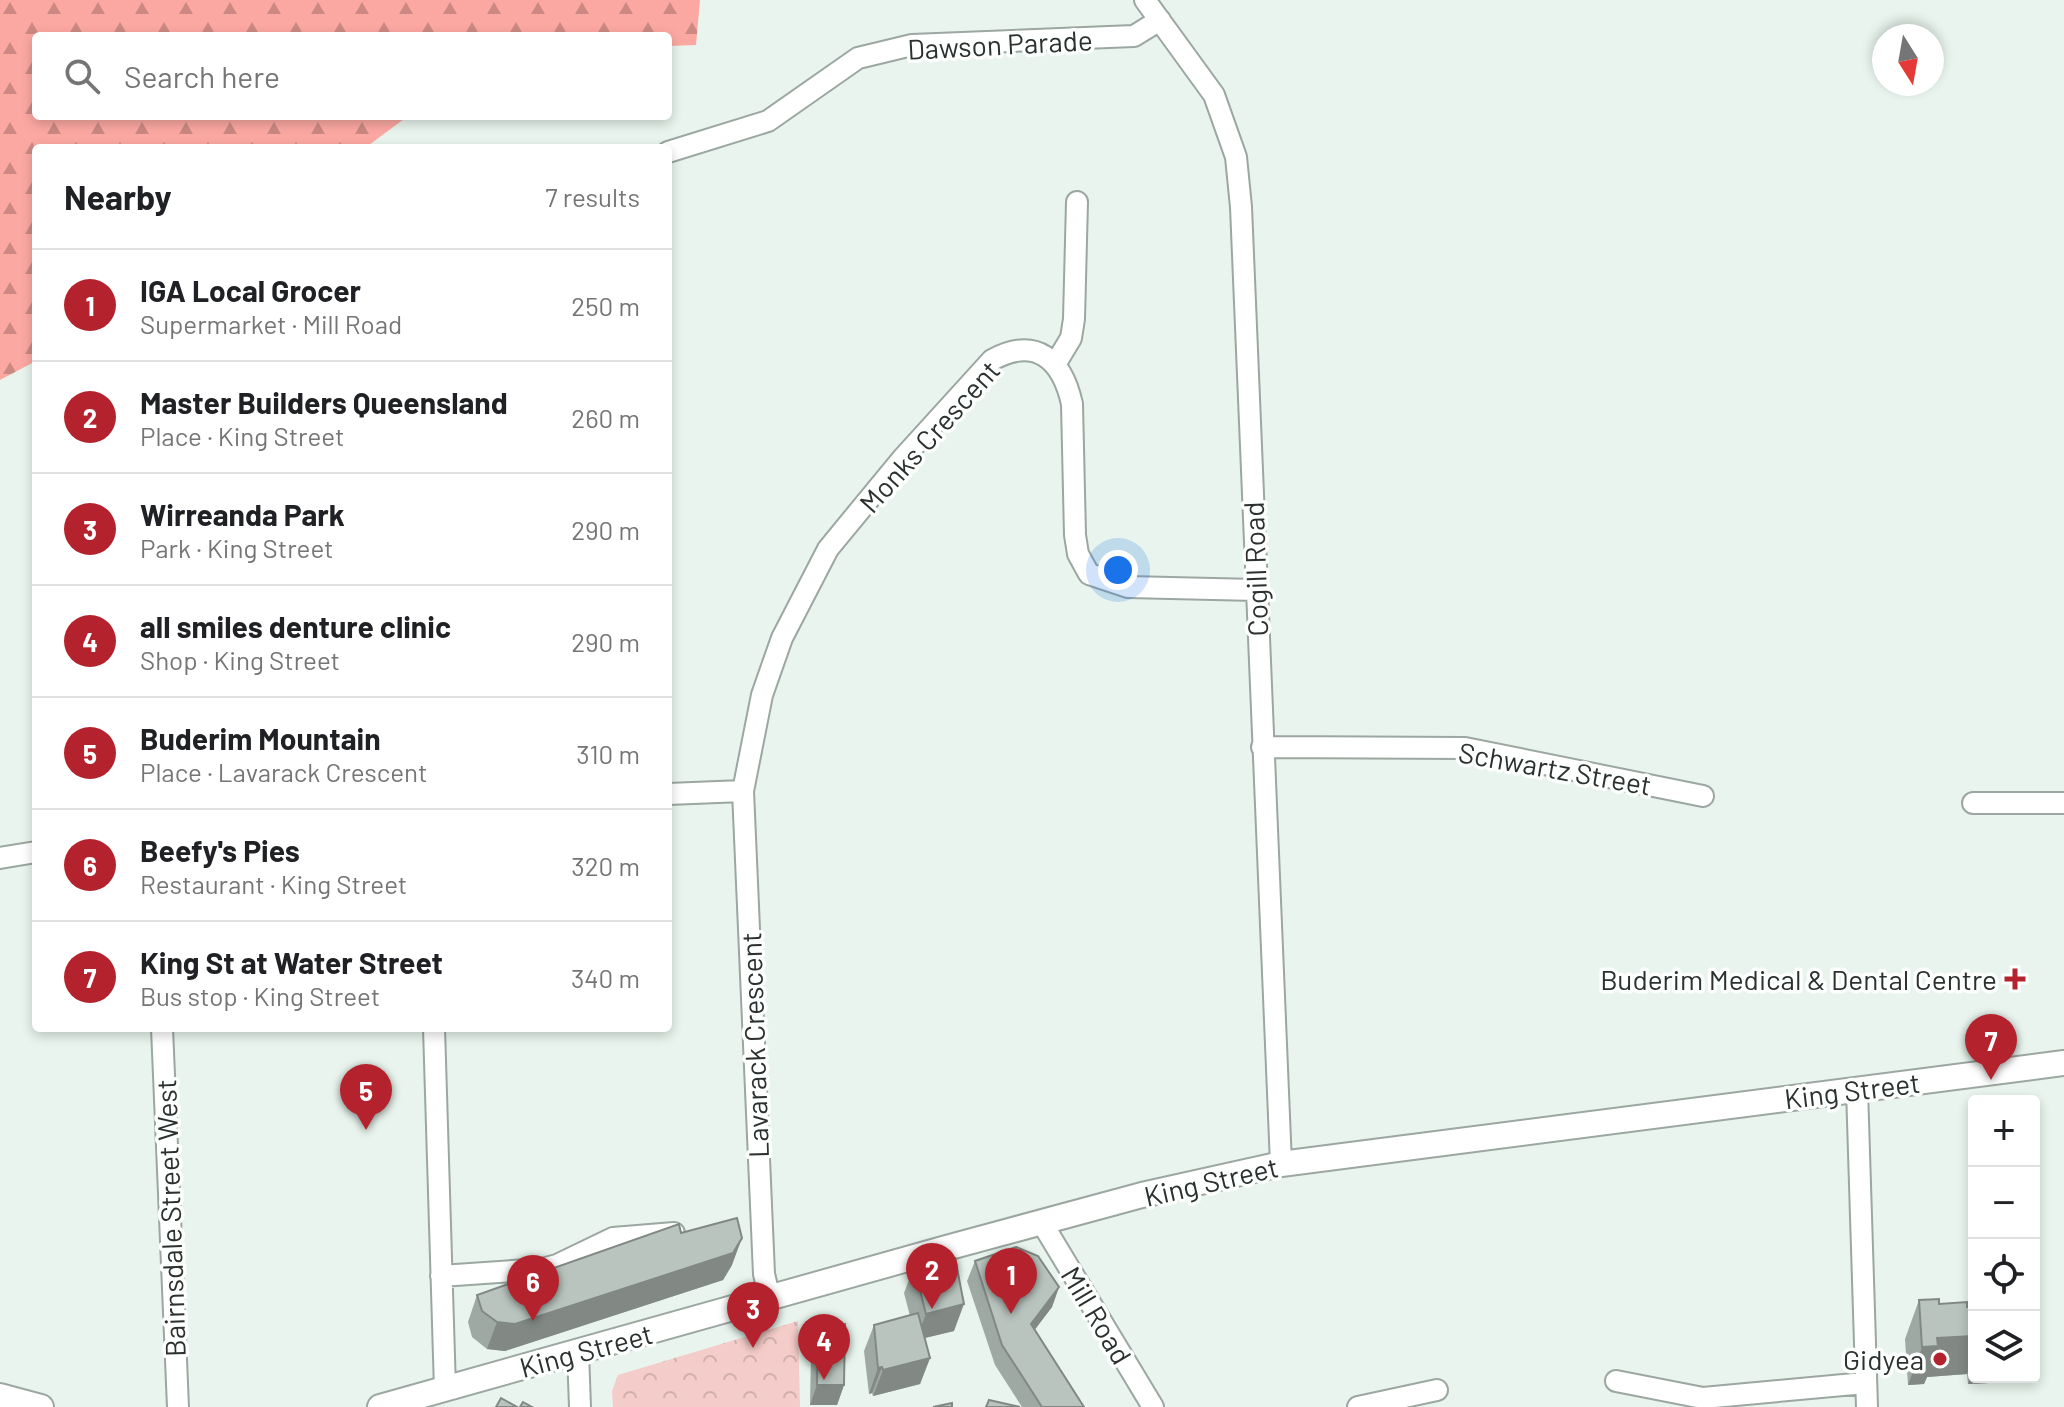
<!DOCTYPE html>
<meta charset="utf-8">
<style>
:root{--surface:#fff;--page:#f6f6f6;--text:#202124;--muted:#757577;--line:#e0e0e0;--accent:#b4232d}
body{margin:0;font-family:Barlow,sans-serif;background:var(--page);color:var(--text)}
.controls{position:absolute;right:24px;bottom:24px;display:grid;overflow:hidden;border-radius:8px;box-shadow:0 4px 12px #0003}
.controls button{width:72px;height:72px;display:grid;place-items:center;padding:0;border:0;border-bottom:2px solid var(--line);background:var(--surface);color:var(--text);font:40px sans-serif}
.compass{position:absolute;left:1872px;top:24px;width:72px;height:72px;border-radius:50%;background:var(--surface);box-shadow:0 4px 12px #0003;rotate:169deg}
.you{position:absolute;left:1118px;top:570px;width:28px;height:28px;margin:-20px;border:6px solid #fff;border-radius:50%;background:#1a73e8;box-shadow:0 0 0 12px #1a73e833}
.badge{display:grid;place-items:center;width:52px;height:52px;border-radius:50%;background:var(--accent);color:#fff;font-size:26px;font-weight:700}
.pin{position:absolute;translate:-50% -66px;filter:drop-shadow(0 2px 4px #0008)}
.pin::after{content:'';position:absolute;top:42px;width:28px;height:24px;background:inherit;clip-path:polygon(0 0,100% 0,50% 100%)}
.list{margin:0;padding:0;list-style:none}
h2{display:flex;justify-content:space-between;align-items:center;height:104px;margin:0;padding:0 32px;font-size:34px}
h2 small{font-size:26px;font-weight:400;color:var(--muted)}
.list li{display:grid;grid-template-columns:52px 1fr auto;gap:24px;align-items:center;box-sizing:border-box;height:112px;padding:0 32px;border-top:2px solid var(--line)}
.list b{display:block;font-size:30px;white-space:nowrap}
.list p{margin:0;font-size:26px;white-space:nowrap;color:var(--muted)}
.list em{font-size:26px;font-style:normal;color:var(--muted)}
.icon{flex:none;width:44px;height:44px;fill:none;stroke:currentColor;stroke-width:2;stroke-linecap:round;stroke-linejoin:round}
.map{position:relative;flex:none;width:2064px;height:1407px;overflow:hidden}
.search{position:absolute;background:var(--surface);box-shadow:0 4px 12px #0003;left:32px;top:32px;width:640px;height:88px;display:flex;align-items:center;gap:20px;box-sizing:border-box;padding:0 28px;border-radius:8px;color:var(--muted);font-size:30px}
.panel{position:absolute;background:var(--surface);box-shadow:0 4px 12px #0003;left:32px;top:144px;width:640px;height:888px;border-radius:8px}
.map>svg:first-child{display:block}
</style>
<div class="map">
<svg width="2064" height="1407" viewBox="0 0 2064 1407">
<defs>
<pattern id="forest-firs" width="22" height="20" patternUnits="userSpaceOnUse" patternTransform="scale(2)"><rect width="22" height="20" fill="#fca8a2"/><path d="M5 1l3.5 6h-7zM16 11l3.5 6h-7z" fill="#cc8984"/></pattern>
<pattern id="park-crowns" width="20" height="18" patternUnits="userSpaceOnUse" patternTransform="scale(2)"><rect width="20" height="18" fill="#f4ccc9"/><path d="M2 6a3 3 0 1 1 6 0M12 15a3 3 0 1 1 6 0" fill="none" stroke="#d1b0ad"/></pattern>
</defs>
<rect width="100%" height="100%" fill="#e8f4ed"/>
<path fill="url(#forest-firs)" d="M0,0H700L696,45L668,46V36H36V116H408L365,148H36V361L0,380Z"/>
<path fill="url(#park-crowns)" d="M798,1321L800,1407H613L612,1391L618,1375Z"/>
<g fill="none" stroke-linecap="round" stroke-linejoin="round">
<defs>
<path id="minor" d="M1145,0L1214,95L1236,157L1241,207L1281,1164
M668,152L768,121L858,58L912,45L1134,36L1160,20
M1056,363L1071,338L1074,319L1077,202
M1262,747L1465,748L1703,796
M668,794L743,791
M1973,803H2064
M0,858L36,852
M162,1028L178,1407
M434,1028L445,1389
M1857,1089L1867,1407
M1042,1223L1153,1407
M441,1276L542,1269L557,1265L613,1238L674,1233
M770,1299L764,1274L743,791L762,695L782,638L828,549L902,459L992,360C1036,336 1062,359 1072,404L1075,535L1078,554L1089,574L1128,587L1256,590
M578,1352L580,1407
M1616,1381L1703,1398L1865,1383
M1358,1407L1437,1390"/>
<path id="major" d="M0,1396L41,1407
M380,1407L950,1247L1142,1195L1281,1164L2064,1063"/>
</defs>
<use href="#minor" stroke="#9ba7a0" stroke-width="24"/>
<use href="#major" stroke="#9ba7a0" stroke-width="28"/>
<use href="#minor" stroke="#fff" stroke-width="20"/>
<use href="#major" stroke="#fff" stroke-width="24"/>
</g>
<path fill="#9fa9a3" d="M681,1233L732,1265L723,1280L505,1351L487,1349L472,1337L468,1322L477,1295Z
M975,1261L1059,1287L1052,1307L1035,1329L1084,1407H1022L995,1365L967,1281Z
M914,1267L954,1331L925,1338L930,1358L920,1384L873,1396L872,1393L869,1394L864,1351L874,1325L910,1316L904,1293Z
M1919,1300L1939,1304L1974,1306V1377L1989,1383L1968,1384L1967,1374L1927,1377L1924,1384L1908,1385L1905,1339Z
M823,1324L844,1385L837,1405H810L811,1354L818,1334H820Z"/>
<path fill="#828985" d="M742,1238L732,1265L723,1280L505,1351L487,1349L497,1322Z
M1059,1287L1052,1307L1024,1344L1031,1324Z
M964,1304L954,1331L916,1340L926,1314Z
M1974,1336V1356L1967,1374L1927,1377L1924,1384L1908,1385L1922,1347L1937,1338Z
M930,1358L920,1384L873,1396L883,1370Z
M882,1367L872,1393L869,1394L878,1368Z
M1974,1369V1377H1991L1989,1383L1968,1384Z
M817,1385H844L837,1405H810Z"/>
<path fill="#b9c4be" stroke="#828985" stroke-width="2" d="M737,1218L742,1238L733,1253L515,1324L497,1322L482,1311L477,1295L679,1224L681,1233Z
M1016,1247L1038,1256L1059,1287L1031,1324L1084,1407H1042L1002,1345L975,1261Z
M955,1258L964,1304L926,1314L914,1267Z
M1939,1299V1304L1967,1302V1307L1974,1306V1336L1937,1338L1938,1346L1922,1347L1919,1300Z
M918,1313L930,1358L883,1370L882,1367L878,1368L874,1325Z
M823,1324H845L844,1385H817L818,1334H823Z
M501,1398L517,1407H496Z
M989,1400L1020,1407H986Z
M523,1402L532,1407H520Z
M952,1403V1407H933Z"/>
<g fill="#b4232d" stroke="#fcfffd" stroke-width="3">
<path d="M2011 967h8v8h8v8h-8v8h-8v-8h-8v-8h8z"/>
<circle cx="1940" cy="1359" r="8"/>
</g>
<g text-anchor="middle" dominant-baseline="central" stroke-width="7" stroke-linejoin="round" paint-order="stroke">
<g font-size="28" fill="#2c302e" stroke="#fcfffd">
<text transform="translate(1000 44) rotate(-3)">Dawson Parade</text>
<text transform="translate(929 436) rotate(-48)">Monks Crescent</text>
<text transform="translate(1255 569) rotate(-92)">Cogill Road</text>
<text transform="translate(1555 768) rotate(10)">Schwartz Street</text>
<text transform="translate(754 1045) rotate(-92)">Lavarack Crescent</text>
<text transform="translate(1852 1090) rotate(-7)">King Street</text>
<text transform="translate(1211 1181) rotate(-13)">King Street</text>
<text transform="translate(170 1218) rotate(-92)">Bairnsdale Street West</text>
<text transform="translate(1097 1315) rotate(59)">Mill Road</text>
<text transform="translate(586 1350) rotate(-15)">King Street</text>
</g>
<g font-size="28" fill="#2c302e" stroke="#fcfffd" text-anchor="end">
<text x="1997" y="979">Buderim Medical &amp; Dental Centre</text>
<text x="1924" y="1359">Gidyea</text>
</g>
</g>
</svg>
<div class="controls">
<button>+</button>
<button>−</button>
<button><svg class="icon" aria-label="locate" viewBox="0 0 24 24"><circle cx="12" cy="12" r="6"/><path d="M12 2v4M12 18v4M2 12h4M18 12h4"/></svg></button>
<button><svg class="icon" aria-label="layers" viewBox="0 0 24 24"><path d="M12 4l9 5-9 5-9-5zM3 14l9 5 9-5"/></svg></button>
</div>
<svg class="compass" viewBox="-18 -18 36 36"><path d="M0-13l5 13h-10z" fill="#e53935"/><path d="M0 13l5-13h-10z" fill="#757577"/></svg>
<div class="you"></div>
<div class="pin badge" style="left:1011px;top:1314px">1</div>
<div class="pin badge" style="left:932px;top:1309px">2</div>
<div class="pin badge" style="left:753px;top:1348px">3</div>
<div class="pin badge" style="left:824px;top:1380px">4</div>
<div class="pin badge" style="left:366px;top:1130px">5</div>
<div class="pin badge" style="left:533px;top:1321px">6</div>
<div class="pin badge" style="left:1991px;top:1080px">7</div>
<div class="search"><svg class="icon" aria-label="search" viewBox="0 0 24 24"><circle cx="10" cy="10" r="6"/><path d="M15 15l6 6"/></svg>Search here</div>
<section class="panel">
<h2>Nearby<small>7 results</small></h2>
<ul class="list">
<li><span class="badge">1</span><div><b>IGA Local Grocer</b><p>Supermarket · Mill Road</p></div><em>250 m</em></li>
<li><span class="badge">2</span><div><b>Master Builders Queensland</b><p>Place · King Street</p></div><em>260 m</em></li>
<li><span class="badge">3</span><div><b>Wirreanda Park</b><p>Park · King Street</p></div><em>290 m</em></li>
<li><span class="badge">4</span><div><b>all smiles denture clinic</b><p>Shop · King Street</p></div><em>290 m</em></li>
<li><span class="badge">5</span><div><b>Buderim Mountain</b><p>Place · Lavarack Crescent</p></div><em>310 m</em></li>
<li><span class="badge">6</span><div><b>Beefy's Pies</b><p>Restaurant · King Street</p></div><em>320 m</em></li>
<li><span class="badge">7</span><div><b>King St at Water Street</b><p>Bus stop · King Street</p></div><em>340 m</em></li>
</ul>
</section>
</div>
